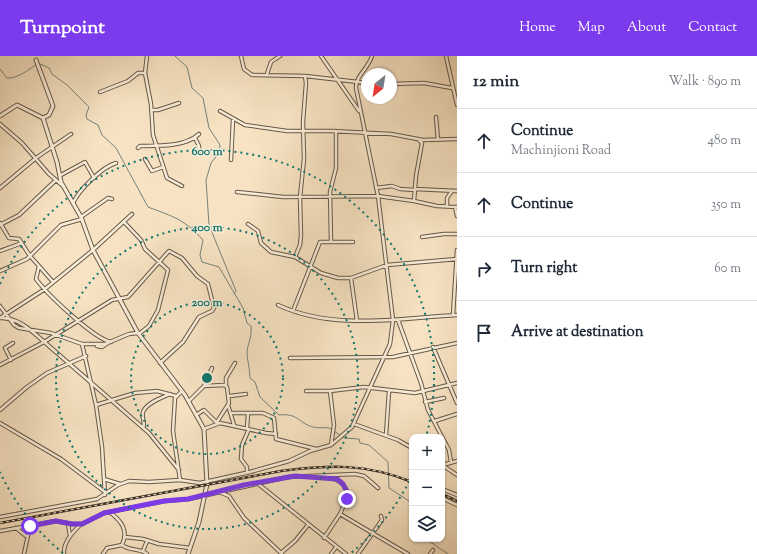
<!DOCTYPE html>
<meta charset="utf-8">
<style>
:root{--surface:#fff;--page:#f2f2f3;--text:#1f2937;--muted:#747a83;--line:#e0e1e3;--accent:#7c3aed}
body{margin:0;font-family:"Sorts Mill Goudy",serif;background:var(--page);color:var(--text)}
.controls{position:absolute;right:12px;bottom:12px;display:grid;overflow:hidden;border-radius:8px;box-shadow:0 1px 3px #0004}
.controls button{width:36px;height:36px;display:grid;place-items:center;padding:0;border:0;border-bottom:1px solid var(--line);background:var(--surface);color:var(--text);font:20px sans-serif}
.compass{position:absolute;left:361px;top:12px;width:36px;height:36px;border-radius:50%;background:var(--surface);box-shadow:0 1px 3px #0004;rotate:210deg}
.stop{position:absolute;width:12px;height:12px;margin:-9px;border:3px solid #7c3aed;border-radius:50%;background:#fff}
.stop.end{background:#7c3aed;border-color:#fff;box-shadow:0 1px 4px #0008}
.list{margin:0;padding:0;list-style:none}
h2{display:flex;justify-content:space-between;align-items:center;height:52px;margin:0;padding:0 16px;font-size:17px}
h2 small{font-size:13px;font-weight:400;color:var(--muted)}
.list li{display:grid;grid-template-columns:26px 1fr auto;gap:12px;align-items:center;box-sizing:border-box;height:64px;padding:0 16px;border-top:1px solid var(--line)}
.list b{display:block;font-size:15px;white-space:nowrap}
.list p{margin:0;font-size:13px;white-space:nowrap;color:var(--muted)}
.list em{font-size:13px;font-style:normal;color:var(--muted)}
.icon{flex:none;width:22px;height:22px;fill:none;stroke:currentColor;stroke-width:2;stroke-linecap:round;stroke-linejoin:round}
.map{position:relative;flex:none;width:457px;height:498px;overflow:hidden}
header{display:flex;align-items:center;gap:24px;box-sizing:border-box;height:56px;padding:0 20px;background:var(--accent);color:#fff}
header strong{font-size:19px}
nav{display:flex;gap:22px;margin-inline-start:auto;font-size:14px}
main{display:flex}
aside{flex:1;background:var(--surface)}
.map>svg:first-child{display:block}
</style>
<header>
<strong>Turnpoint</strong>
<nav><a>Home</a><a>Map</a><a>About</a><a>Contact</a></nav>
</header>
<main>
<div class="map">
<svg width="457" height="498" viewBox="0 0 457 498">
<rect width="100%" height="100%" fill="#f7e3c3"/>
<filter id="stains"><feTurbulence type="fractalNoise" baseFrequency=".005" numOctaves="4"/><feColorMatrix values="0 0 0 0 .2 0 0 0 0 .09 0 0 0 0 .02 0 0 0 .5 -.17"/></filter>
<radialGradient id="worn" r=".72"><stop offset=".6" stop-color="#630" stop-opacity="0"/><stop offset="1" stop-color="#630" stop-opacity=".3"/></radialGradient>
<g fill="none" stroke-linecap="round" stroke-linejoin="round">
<path stroke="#75837d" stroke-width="1" d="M175,0L187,11L192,32L203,42L209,72L220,89L219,97L211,107L206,124L209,169L236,235L234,238
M0,13L7,22C17,23 30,13 38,7L49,12L52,18L67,29L89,51L86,59L87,63L98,69L102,79L116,92L148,151C174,161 184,163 203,184L200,199L202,206L219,211L243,252L247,267L251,270C252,283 248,286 247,296C247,304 250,313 250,322L255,326L260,341L279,359C299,357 298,367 313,371C320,373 324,370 332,373
M334,375L344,382L359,383L360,387L369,389L388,406L389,432L412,447
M426,483L448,498"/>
<defs>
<path id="minor" d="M147,0L145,17L151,48L153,79L167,122L182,130
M241,0L244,13L252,19L305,20L367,27
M321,0L359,55
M446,0L457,49
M267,18L271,6L280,0
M391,28L424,27L452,32
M100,36L128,25L138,17H145
M151,54H158L179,47
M220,55L245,69L287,75H332L391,78L423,84L457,83
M436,61L438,84
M0,68L22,87L49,118L63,130
M195,82L199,90V95
M138,92L140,90C159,90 185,91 199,78
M145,103L152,115L163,111
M231,104L233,64
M61,119L85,106L94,122
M0,132L36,102L71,78
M376,132L392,130L400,133L415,134
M415,133L457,135
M237,136L283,141L378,140L414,145L437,150L457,151
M414,145L416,120L422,87L419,84
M73,147C79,134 102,111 116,107
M447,150V142L452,135
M455,151L457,160
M81,161L108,142L112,143
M124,166L141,184L145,193L168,214L158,254L149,270L139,278
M0,167L9,182L19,183L30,200L39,210L36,223C47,238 94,283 111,286
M248,168L258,175L261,187L271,196L295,201L321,217L338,222H351L387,209L457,203
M0,169L19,159L56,124
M422,181L444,178H457
M331,186L330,136L336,112V75
M0,195L22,187
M295,201L300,189L301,180L300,141L304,103L303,66L306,27L305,20
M39,210L53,226
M0,215L27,203L61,169L82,163
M351,222L357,265
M278,249C334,275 397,262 457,259
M0,250L14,269L19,272L51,277L82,288H105L129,278L138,277
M293,255L320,186H353
M453,259L457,194
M0,262C13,261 24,268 34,277L149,377L179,414
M0,262L45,233L93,194L132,158
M398,264L421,327L428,354L449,394L451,406
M82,288L96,349L102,391L105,439
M97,290L102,291L108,287
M433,291L457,347
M290,302L393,301L457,287
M11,304L5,292L13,287
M0,309L44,286L112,244L128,241L169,195L182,202L197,220L208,228L214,252L212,255L199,261L183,286L160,307
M226,329V322L235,307
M204,330L224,329L227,331L229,347L217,366
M306,335H330L364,331L415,337L457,327
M330,335L334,369L331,389
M230,340L246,338
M189,345L204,330L212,312
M425,346L444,342
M96,349L135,337L157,335L176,340
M228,349L234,369
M0,354L27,331L47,317L86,300
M232,357H263L274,362L276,383L316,393
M196,359L204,354L217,367
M435,365L457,358
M0,367L61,403L105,436
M354,368L398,384L412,392
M143,372C146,367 141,362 143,356C146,347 163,341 170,338
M247,372L248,357
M204,373L220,367L266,377L276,378
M386,379L389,335
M442,409L457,419
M443,409L457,405
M247,417V411L241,403L242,389L249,373
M321,421C333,421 345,425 348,439L340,458L324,482
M104,423L120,428
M180,424L173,375L175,342L182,335
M257,427L346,498
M442,433L457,439
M219,436L229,440L244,462L282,498
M442,442L457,449
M340,458L408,498
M0,461L97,443L118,429L129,425L149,426L180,424L200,427L250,416L289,405L310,395L331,389L352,371L390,288L393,264L378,140L356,32C356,19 368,13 372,0
M68,468L70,480
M16,472L26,480
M0,475L56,465L72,468H82L104,457L165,445L189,443L288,421L355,418L364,420L378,432
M125,481L143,483L159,488L190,492
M122,489C129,495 141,492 147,498
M143,495L147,485
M281,497L295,485L308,469
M24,498L30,470
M64,498C63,486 73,476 81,468
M103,498L107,492L122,489C129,474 121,465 110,456
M331,498L336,491
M358,498L382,464L381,460
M430,498L433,494"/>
<path id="tertiary" d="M0,60L17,49L43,62L49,59L53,50L36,4
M43,62L57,106L61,126L81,161L93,194L138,277L185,339L204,373L207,428L199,466L188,498"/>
</defs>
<use href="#minor" stroke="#66594a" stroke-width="4.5"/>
<use href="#tertiary" stroke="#66594a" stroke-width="5"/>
<use href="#minor" stroke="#faedd8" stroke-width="2.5"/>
<use href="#tertiary" stroke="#faedd8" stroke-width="3"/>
<defs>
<path id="rail" d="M442,438L457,445
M0,467L281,415C330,409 365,407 412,426"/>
</defs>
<use href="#rail" stroke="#352b21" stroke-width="2.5"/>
<use href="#rail" stroke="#faedd8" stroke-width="1" stroke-dasharray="3" stroke-linecap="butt"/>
</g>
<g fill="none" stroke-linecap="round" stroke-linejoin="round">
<path stroke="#7c3aed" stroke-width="5" d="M30,470L56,465L72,468H82L104,457L164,445L188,443L244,429L295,420L337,423L343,428L347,436V443"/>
</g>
<g fill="none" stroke="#0f766e" stroke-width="2" stroke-dasharray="2 4">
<circle cx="207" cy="322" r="76"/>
<circle cx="207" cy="322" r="151"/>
<path d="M412 420A227 227 0 0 1 351 497M63 497A227 227 0 0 1 0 416M0 228A227 227 0 0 1 426 381"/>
</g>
<circle cx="207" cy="322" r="6" fill="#0f766e" stroke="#faedd8" stroke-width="2"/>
<g font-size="12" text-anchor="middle" font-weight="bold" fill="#0f766e" stroke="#faedd8" stroke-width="3" stroke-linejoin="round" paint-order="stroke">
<text x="207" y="99">600 m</text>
<text x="207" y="175">400 m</text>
<text x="207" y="250">200 m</text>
</g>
<rect width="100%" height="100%" filter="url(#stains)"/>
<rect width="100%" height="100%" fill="url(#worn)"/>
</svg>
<div class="controls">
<button>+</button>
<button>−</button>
<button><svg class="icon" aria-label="layers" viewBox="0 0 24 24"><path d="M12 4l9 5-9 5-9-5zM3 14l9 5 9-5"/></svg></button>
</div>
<svg class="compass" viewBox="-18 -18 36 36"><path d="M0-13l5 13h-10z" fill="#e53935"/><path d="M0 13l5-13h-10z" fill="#747a83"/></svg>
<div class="stop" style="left:30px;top:470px"></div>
<div class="stop end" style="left:347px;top:443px"></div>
</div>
<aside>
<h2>12 min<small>Walk · 890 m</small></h2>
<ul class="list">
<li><svg class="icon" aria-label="ahead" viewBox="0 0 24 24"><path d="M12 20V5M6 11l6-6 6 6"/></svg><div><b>Continue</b><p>Machinjioni Road</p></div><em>480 m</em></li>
<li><svg class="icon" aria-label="ahead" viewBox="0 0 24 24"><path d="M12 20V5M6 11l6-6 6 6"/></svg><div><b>Continue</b></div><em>350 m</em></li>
<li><svg class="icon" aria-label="right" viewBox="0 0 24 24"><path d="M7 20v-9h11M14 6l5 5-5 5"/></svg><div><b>Turn right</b></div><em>60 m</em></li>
<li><svg class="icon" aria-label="arrive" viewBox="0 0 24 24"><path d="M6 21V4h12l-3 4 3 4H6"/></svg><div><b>Arrive at destination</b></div></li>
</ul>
</aside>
</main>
